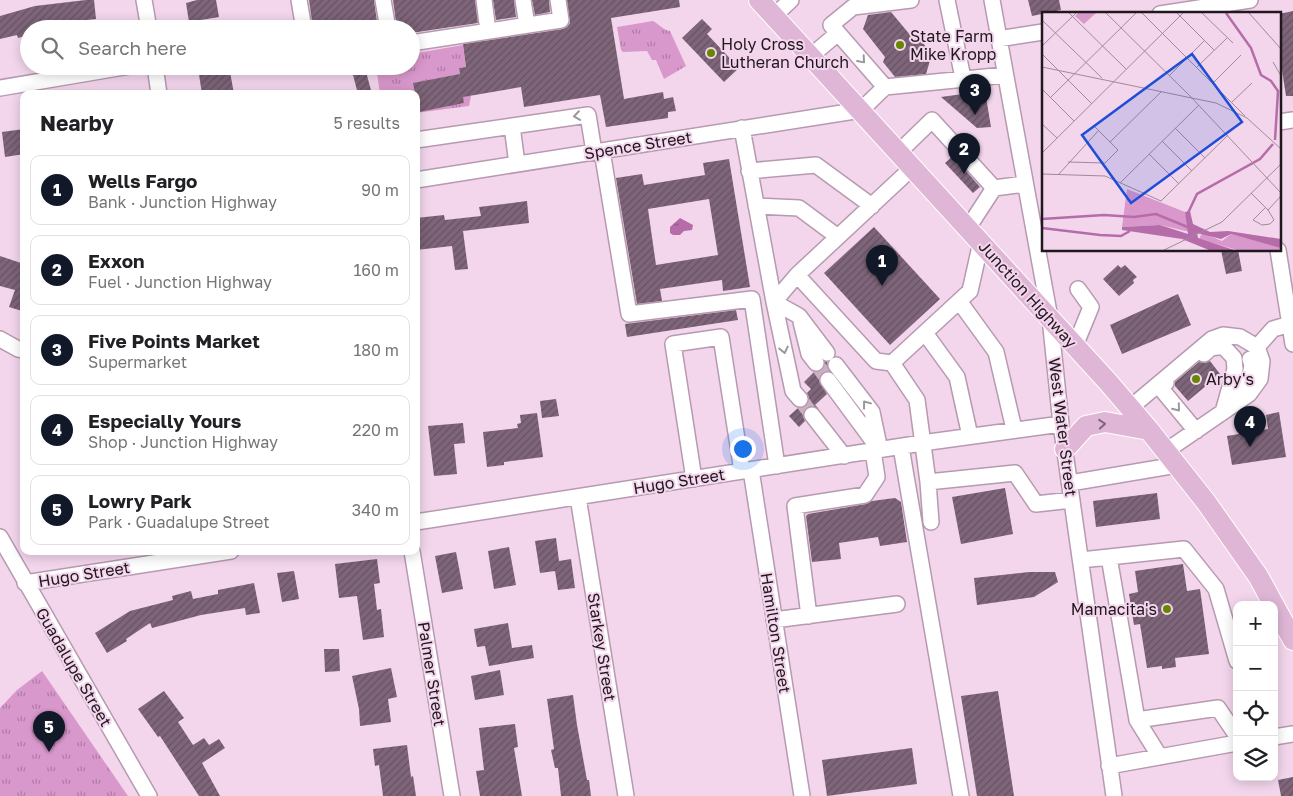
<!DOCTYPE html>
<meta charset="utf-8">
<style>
:root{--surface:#fff;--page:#f6f6f6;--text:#202124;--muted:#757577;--line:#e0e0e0;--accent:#111827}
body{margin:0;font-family:"Golos Text",sans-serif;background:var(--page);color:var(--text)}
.controls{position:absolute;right:15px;bottom:15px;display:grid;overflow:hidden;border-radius:10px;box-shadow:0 2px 12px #0003}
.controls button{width:45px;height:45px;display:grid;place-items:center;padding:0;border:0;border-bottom:1px solid var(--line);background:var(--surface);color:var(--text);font:25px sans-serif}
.you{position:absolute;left:742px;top:448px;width:18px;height:18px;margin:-12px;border:4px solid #fff;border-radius:50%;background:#1a73e8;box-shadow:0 0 0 8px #1a73e833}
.badge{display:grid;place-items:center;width:32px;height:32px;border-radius:50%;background:var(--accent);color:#fff;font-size:16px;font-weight:700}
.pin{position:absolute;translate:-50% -41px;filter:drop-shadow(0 1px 2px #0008)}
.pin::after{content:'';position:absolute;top:26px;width:18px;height:15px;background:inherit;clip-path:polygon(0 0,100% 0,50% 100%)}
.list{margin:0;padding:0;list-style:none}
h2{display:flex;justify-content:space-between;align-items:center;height:65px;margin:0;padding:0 20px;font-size:21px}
h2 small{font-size:16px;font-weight:400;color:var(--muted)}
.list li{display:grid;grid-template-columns:32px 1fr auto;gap:15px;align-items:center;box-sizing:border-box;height:70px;margin:0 10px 10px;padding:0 10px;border:1px solid var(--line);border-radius:10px}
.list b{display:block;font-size:19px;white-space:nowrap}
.list p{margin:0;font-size:16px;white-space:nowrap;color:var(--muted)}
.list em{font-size:16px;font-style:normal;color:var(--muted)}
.icon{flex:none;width:28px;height:28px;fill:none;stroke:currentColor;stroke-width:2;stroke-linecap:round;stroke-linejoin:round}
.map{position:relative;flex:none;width:1293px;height:796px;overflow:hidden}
.search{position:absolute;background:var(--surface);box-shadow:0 2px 12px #0003;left:20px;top:20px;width:400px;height:55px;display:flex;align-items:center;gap:12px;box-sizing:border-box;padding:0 18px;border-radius:28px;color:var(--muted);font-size:19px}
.panel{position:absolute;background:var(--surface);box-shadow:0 2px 12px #0003;left:20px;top:90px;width:400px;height:465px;border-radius:10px}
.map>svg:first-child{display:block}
</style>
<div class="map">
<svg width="1293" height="796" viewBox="0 0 1293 796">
<defs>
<pattern id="grass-tufts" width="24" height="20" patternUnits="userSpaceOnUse" patternTransform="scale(1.25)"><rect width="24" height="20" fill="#d998cc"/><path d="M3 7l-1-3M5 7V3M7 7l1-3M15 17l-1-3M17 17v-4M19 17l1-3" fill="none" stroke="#b07ba5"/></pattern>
<pattern id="water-ripples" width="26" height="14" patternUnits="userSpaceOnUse" patternTransform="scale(1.25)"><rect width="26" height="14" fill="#b56ca8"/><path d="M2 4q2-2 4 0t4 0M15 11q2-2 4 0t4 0" fill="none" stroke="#935888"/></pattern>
<pattern id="building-hatch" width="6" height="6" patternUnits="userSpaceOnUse" patternTransform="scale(1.25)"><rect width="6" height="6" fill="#7e6579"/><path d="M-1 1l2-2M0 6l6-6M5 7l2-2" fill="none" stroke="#675263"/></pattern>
</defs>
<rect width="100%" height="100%" fill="#f3d6ec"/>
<path fill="url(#grass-tufts)" d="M653,21C659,24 663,30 670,31L686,66L664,79L656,60H652L647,51L623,52L621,50L617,27Z
M463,45L466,67L459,68L461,79L468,78L471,96L469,106L416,113V94H380L376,66H411V54Z
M42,671L128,796H0V708L17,690Z"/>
<path fill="url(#water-ripples)" d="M680,218L693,225L692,230L684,231L680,235H673L670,233V227Z"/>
<path fill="url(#building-hatch)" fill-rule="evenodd" d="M86,0H94L96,19L43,25L44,29H29V35L18,38L17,35L0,39V16L35,6Z
M197,0H216L219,17L189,22L186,3Z
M309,0H374L378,29H313Z
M393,0H475L478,23L411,33V29H397Z
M493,0H514L516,17L496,20Z
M532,0H549L550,12L535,15Z
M567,0H679L680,7L611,18L624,99L663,92L664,99L673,97L676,111L668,112V118L606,127L600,95L524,107L521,87L463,97L464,103L419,112L413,83L460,74L459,68L466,67L463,44L563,29L567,27L570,23Z
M1028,0H1059L1061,10L1032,16Z
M1293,11V96H1286L1279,51V14Z
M891,12L911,36H917L932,54L926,74L895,77L883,62L885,57L863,29L868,15Z
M702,19L712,29L707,34L739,68L724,82L682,38Z
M202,66H229L234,94H202L198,68Z
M365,68L372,94H358L352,71Z
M985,91L991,127L977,128L941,97Z
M24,129V154L5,157L2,132Z
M953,156L980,187L973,193L945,163Z
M729,159L750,287L723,291L722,280L660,289L662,301L637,304L616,178L642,174L644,185L705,175L703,163ZM709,199L718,255L656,265L648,209Z
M527,201L529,223L463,231L468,269L455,270L452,246L416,250V218L444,215L445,220L481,216L479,207Z
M874,227L940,299L890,345L824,273Z
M1221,250H1238L1242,271L1226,274Z
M0,256L24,264V305L22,311L9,307L15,290L0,286Z
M1118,265L1121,268L1125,265L1137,277L1133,280L1134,283L1119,296L1103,279Z
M1178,294L1191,325L1122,354L1110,325Z
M736,310L738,320L627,337L625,324Z
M1210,361L1220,374L1188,401L1175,386V382L1199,362L1205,363Z
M825,362H827L829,371L822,373L819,381L827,394L815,405L819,409L811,406L806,408L803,416L805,421L799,427L789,416L798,408L806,406L809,402V398L807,393L811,389L804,382L814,372L822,370Z
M556,399L559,416L542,418L540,401Z
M1279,412L1286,457L1232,465L1227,436L1268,429L1266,415Z
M537,413L543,457L504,462V465L487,467L483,432L518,428L517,424L521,423L520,415Z
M463,423L465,443L454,444L457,474L434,476L428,426Z
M1005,488L1013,534L961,544L952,497Z
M1157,493L1160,519L1096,527L1093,501Z
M895,498L901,502L907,542L880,546L878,537L839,543L841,559L812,562L806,516L808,514L866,504L872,501Z
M556,538L559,561L571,559L575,588L558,590L555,571L540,573L535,541Z
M509,547L516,585L494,589L488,551Z
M456,552L463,589L442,593L435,556Z
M377,559L380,583L374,584L377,610L381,609L384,637L363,640L357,596L339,598L335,564Z
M1183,564L1187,591L1200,589L1209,654L1175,658L1176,667L1162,669V666L1147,668L1140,624L1134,625L1129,594L1138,592L1135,571Z
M294,571L299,599L282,602L277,573Z
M1029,572H1055L1058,582L1034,597L977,605L974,578Z
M254,583L260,613L246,615L245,608L201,615L152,628L150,623L126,639L127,641L107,653L95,633L130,611L173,600L172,596L191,591L193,599L218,594V590Z
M508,623L512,648L532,645L534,658L489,666L485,646L477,647L474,629Z
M324,649H339L340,671L325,672Z
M391,668L397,697L388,699L391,722L360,726L359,709L352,676Z
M500,670L504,695L475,700L471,676Z
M164,691L184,718L178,722L193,745L204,738L209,745L219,739L225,748L202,763L220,796H199L160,736L158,737L138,709Z
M998,691L1014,796H977L961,696Z
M573,695L577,725L587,780H589L591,796H561L558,768H555L551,750L554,749L547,699Z
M515,724L518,747L514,748L522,796H480L476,771L484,770L479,728Z
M407,745L411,777L413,776L416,796H383L379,765L375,766L373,749Z
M912,748L917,784L827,796L822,760Z
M1293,777V796H1281L1278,780Z"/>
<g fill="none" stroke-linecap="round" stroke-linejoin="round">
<path stroke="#c9b0c3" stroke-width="15" stroke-dasharray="15 8" stroke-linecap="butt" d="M816,363L828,380
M800,399L812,415"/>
<defs>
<path id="minor" d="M144,0L149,29
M299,0L304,29
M383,0L388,29
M484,0L488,31
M523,0L527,25
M947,0L963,78
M992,0L1050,318L1061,424L1114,796
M1160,14L1250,0
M774,16L791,0
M998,39L1043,32
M411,43L561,20L558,0
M811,56L838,33
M155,66L159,94
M885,87L831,25L853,7L911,0
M0,88L130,66
M1279,122L1293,120
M512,126L517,164
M742,128L774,302L793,391L800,399
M416,140L588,115L594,152
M602,151L629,314L752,299L777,466
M899,152L932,120L994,188L1025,184
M913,167L797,275L876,361L892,363L970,291L981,242
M749,171L816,165L872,206
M416,180L861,110L885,87L1005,75
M756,206L799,208L838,237
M968,228L994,188
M1278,250L1293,344
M797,275L774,302L799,316L827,353
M959,301L996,352L1014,429
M801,322L809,354L816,363
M925,333L957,377L970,436
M0,339L18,349L24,350
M1075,346L1091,307L1078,289
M1257,347L1273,329L1290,324
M1204,354L1211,348L1223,346L1234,358L1235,369L1223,412
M892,363L917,400L928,482L931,522
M836,365L872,412L880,450
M828,380L876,445
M1166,383L1158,385L1196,431
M1230,389L1250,376L1252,365L1250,359
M1130,408L1212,339L1223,335L1240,337L1257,347L1262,361L1260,379L1249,394L1166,451
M812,415L844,456
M901,447L961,796
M751,470L802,796
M694,479L673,344L721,337L742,471
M928,482L1015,473L1036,504L1072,500
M1070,483L1177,465
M578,497L626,796
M416,522L922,443L1061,424
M0,537L149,796
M412,551L452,796
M1109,557L1137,720L1160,757
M1081,560L1184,549L1216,589L1237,661
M25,583L231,551
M809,616L795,506L865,495L877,477L873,451
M774,620L897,604
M1137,720L1218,708L1237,736
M1274,737L1293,734
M1109,766L1237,743"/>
<path id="major" d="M759,0L1108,382L1149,430L1206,502L1258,576L1293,640
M1065,449L1086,426L1105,422L1149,430"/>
</defs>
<use href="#minor" stroke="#b69ab0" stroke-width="18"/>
<use href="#major" stroke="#fff" stroke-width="22"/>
<use href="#minor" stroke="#fff" stroke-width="15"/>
<use href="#major" stroke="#e0b6d7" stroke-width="20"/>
</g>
<defs><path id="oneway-chevron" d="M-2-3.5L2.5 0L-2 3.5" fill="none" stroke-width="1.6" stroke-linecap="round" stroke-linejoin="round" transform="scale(1.25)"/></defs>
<g stroke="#9b979a">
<use href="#oneway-chevron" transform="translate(862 60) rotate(49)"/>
<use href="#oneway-chevron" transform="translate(577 116) rotate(172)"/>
<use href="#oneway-chevron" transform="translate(784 350) rotate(78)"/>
<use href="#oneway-chevron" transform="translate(866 404) rotate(-127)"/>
<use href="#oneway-chevron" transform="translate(1177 408) rotate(51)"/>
</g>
<use stroke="#80667b" href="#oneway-chevron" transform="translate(1102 424) rotate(-5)"/>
<g fill="#688700" stroke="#f3d6ec" stroke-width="2">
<circle cx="900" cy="45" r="5"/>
<circle cx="711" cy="53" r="5"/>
<circle cx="1196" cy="379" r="5"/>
<circle cx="1167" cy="609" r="5"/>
</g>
<g text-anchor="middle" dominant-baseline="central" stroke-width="4" stroke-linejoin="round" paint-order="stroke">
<g font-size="16" fill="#21171f" stroke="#f3d6ec" text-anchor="start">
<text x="910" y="36">State Farm<tspan x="910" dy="18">Mike Kropp</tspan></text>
<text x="721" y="44">Holy Cross<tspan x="721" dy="18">Lutheran Church</tspan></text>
<text x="1206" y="379">Arby's</text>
<text x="1157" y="609" text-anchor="end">Mamacita's</text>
</g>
<g font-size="16" fill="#21171f" stroke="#f3d6ec">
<text transform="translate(638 145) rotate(-9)">Spence Street</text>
<text transform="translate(1028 294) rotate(48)">Junction Highway</text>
<text transform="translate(1063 427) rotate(83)">West Water Street</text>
<text transform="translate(679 481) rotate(-9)">Hugo Street</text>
<text transform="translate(84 574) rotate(-9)">Hugo Street</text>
<text transform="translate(776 633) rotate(81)">Hamilton Street</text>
<text transform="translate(602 647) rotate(81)">Starkey Street</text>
<text transform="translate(74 667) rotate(60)">Guadalupe Street</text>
<text transform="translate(432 674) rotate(81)">Palmer Street</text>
</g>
</g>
<g transform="translate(1042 12)">
<rect width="239" height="239" fill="#f3d6ec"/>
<path d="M36,1H54L42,12L33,4ZM85,177L143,200L148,220L118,213L80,215ZM160,221L180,229L189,222L239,235V238H195L157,227Z" fill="#d998cc"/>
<path d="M148,199L151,212L168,220L186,219L239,227V236L189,222L179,227L155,221L156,226L192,238H167L140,227L80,218V215L118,213L146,222L143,200Z" fill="#b56ca8"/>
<path fill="none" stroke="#b56ca8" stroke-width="2.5" d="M184,1L209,36L219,63L229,69L236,79L233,128M146,201L155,182L218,147L231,132M0,207L62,203L92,205L114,202L148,216M0,216L58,223L79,224L88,219"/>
<path fill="none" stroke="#9f8a9a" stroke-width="1" d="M27,1L84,57M64,1L149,85L239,181M100,1L203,104M135,1L172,38M160,1L191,31M207,1L239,37M0,8L60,66M0,34L34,1M0,42L50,92M231,50L239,64M0,55L174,91L205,106L239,137M155,55L185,26M127,64L163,28M171,71L199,43M0,77L32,109M8,86L94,1M190,90L210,71M0,112L15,126M133,116L163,146M120,129L150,159M68,130L119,80M0,141L141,1M107,142L137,172M26,150L63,151L76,138L52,114M0,162L63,164L119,189L186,123M16,163L57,118M78,171L157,93M209,181L226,198L239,184M223,196L211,208L220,213L228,212L232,208L226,198M122,238L180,210L239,152"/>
<path fill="#1d4ed8" fill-opacity="0.15" stroke="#1d4ed8" stroke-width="2.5" d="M150,42L200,110L89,191L40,123Z"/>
<rect width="239" height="239" fill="none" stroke="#21171f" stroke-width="2.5"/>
</g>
</svg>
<div class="controls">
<button>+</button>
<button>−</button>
<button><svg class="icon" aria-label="locate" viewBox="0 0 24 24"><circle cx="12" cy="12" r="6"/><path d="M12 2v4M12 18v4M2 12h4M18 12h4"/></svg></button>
<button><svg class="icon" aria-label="layers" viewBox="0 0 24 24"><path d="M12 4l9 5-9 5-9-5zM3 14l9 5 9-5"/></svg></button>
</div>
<div class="you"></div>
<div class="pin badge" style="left:882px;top:286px">1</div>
<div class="pin badge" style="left:964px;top:174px">2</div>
<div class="pin badge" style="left:975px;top:115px">3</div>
<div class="pin badge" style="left:1250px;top:447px">4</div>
<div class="pin badge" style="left:49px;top:752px">5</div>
<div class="search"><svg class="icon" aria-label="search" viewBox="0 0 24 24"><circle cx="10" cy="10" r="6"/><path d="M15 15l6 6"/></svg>Search here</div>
<section class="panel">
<h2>Nearby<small>5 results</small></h2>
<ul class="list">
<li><span class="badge">1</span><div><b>Wells Fargo</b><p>Bank · Junction Highway</p></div><em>90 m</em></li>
<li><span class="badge">2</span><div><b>Exxon</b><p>Fuel · Junction Highway</p></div><em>160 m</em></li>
<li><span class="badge">3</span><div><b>Five Points Market</b><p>Supermarket</p></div><em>180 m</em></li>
<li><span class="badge">4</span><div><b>Especially Yours</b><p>Shop · Junction Highway</p></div><em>220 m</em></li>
<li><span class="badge">5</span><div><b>Lowry Park</b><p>Park · Guadalupe Street</p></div><em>340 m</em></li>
</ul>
</section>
</div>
